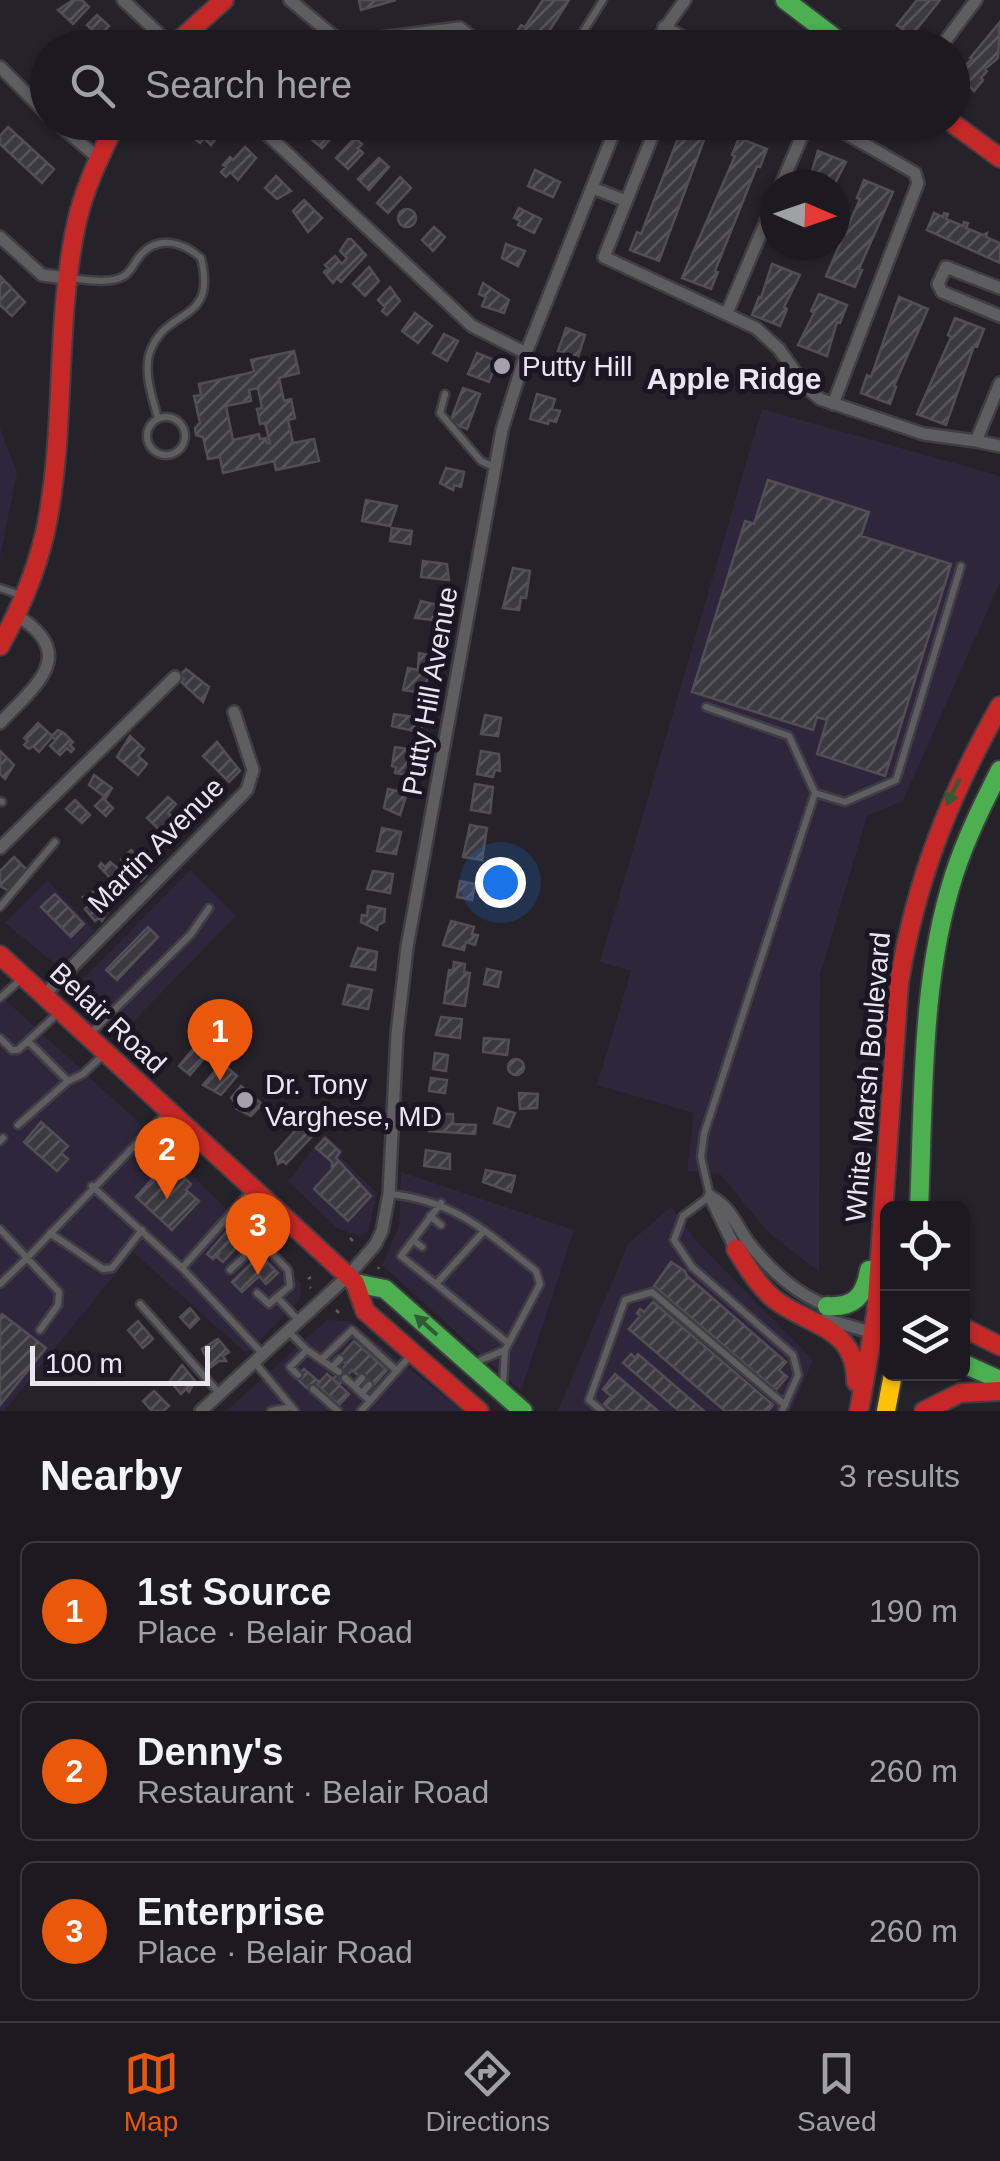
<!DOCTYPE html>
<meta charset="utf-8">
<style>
:root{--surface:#1c1a20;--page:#29272d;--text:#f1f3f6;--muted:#a0a1a5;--line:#3a383e;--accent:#ea580c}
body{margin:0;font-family:Helvetica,sans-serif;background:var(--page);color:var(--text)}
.controls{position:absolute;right:30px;bottom:30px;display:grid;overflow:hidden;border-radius:15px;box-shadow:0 2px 8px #0004}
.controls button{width:90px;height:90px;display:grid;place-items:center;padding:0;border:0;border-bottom:2px solid var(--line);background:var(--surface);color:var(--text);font:50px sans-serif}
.compass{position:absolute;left:760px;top:170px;width:90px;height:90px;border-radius:50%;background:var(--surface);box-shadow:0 2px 8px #0004;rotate:92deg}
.scale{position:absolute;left:30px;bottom:25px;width:180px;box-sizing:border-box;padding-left:10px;border:5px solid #e9e6f0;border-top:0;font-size:28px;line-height:35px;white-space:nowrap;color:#e9e6f0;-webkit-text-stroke:8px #1b1623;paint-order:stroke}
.you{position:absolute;left:500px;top:882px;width:35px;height:35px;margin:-25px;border:8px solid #fff;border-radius:50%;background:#1a73e8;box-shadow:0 0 0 15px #1a73e833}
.badge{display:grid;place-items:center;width:65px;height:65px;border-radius:50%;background:var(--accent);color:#fff;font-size:32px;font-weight:700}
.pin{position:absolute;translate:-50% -82px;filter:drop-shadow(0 2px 5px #0008)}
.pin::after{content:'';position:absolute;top:52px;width:35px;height:30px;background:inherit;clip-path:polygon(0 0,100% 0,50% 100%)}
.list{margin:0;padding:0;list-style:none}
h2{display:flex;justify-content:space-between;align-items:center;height:130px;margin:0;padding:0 40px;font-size:42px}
h2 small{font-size:32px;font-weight:400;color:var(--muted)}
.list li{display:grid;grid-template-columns:65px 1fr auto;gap:30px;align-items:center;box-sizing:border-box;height:140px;margin:0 20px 20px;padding:0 20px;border:2px solid var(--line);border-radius:15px}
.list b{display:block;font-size:38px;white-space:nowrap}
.list p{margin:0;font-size:32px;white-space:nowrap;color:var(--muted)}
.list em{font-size:32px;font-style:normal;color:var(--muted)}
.icon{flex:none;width:55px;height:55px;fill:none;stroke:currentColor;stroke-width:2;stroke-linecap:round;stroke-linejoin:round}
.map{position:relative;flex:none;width:1000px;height:1411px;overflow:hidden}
.search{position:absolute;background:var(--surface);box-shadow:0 2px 8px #0004;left:30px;right:30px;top:30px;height:110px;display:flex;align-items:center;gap:25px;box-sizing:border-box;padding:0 35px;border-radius:55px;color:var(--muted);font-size:38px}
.sheet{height:610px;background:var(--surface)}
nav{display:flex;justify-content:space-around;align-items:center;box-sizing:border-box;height:140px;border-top:2px solid var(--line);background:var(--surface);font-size:28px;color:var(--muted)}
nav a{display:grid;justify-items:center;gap:5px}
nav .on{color:var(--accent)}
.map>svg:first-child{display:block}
</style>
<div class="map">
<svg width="1000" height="1411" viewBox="0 0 1000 1411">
<defs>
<pattern id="building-hatch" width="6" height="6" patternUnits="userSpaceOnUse" patternTransform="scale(2.5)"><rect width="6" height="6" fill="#3c3a41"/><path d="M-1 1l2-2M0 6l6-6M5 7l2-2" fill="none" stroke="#58565d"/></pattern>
</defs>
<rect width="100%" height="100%" fill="#25222a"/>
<path fill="#2e263a" d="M762,409L1000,476V582L903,801L867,816L820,975L819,1272L768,1232L720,1174L687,1171L694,1113L597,1085L631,971L600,962Z
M0,428L17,473L0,557Z
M190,870L236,916L128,1027L81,981Z
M47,880L95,931L63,961L54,963L5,923Z
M0,995L134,1118L301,1283L300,1299L247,1354L133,1252L4,1411H0Z
M324,1134L344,1151L340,1157L377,1193L369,1229L364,1235L358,1236L337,1228L288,1181Z
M401,1172L574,1230L521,1391L382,1265L399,1226Z
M671,1207L698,1243L813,1360L791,1411H558L628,1244Z
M327,1320L350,1321L462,1411H226Z"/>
<path fill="url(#building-hatch)" stroke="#514f55" stroke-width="2.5" fill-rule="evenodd" d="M73,0H82L89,7L73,24L58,10Z
M359,0H396L361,10Z
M543,0H569L544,39L547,41L543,48H525L512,39L521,25L525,27Z
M917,0H940L911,36L897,25Z
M97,15L109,26L91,46L85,40L94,32L87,25Z
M1000,22L998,58L985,69L987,71L981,78L983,80L974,91L957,73L972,59L970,58Z
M117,33L129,44L126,48H107Z
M206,122H220L225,127L211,145L204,138L200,143L194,138Z
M324,122H333L340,129L322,148L310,138Z
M682,122H714L708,138L705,137L659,261L630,250L637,232L641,234L682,128Z
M8,127L54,169L42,183L0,144V136Z
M355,138L362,144L358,148L363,153L348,169L336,158Z
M739,138L767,149L760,167L757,166L715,271L718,272L711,289L682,278L735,156L732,155Z
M245,147L256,158L238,180L230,172L226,177L221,172L226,167L223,165L230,157L233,160Z
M818,151L846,162L834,185H808Z
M379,158L389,167L369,190L358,179Z
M535,170L560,182L553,197L528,186Z
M276,176L291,191L277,199L265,188Z
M400,177L411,188L388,213L377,203Z
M864,180L893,192L859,269L862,270L855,287L826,276L860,199L857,198Z
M304,200L322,218L308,232L293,211Z
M519,208L541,219L534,233L518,225L520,221L514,218Z
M398 218a9 9 0 1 1 18 0a9 9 0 1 1-18 0Z
M934,213L943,217L944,213L948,214L946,219L963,226L964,222L968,223L966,228L983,235L987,233L986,237L1000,243V263L927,230Z
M434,227L445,237L433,251L422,240Z
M348,239H351L366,255L341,282L337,278L333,283L324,272L328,268L325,265L335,256L342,264L347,258L340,251Z
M506,244L525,251L518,266L502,258Z
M780,245H813L808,258Z
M772,264L800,275L784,307L787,309L780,326L752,315L759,297L761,298Z
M369,267L379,281L365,296L353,284Z
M0,276L25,302L12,316L0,305Z
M483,283L509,300L504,313L482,306L486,297L479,294Z
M390,287L400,301L387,315L382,311L385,307L378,300Z
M819,294L847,305L840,323L837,322L827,356L798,345L814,313L811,311Z
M899,297L928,309L894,386L896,387L890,404L861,393L867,375L871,377Z
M415,313L432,326L418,343L402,331Z
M955,318L984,329L977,347L974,346L946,425L917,414L951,337L948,335Z
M566,328L585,335L574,370L559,365L563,353L558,351Z
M444,334L458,341L447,361L433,353Z
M294,351L299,373L279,378L284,401L291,399L295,418L288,420L293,443L314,439L319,461L276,470L274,461L223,473L220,457L208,459L203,437L196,435L195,428L200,423L194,396L201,395L199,384L249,373L254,371L251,360ZM258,388L262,408L257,409L260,424L265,423L270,443H267L266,438L260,439L259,434L233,440L226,406L251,401L249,390Z
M477,353L497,361L489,382L468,374Z
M463,388L480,394L467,429L450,422Z
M537,394L555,399L552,409L560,411L556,422L549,420L548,424L530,419Z
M446,468L464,472L461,487L454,485L453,490L440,483Z
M768,480L869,512L861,536L951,564L885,776L817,754L827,720L817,717L813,730L692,692L745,521L754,524Z
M366,500L397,506L390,526L362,521Z
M392,528L412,531L410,544L390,541Z
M423,561L447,564L449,580L421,577Z
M513,568L530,571L526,598L521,597L519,610L503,608Z
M421,601L441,606L442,621L415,618Z
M419,653L432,656L424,693L403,690L408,668L418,670Z
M186,669L209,687L203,702L181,682L184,679L180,675Z
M394,714L421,718L422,733L392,726Z
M485,715L501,718L498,736L481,734Z
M38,723L52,736L58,730L64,733L73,742L70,745L74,749L71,752L67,748L60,755L50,746L56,740L52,737L39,752L33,746L29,749L24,745L28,741L24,738Z
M130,736L144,749L138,756L147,764L138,775L117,757Z
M217,742L240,771L229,782L203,756Z
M395,747L414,750L408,775L395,773L396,767L392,766Z
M0,751L14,765L5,779L0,774Z
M481,751L499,754L500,771L495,770L493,777L477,774Z
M94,775L112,788L106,798L89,785Z
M475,784L493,787L490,813L471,810Z
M388,789L407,793L400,815L384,808Z
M168,797L176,804L168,813L180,824L167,837L147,818Z
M103,798L113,808L106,816L95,806Z
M75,800L90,815L82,823L66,809Z
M470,825L487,828L482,860L463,857Z
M382,828L401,832L396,854L377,851Z
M131,850L148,867L142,872L146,876L141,881L136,876L132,880L120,869L125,865L121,860Z
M14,857L29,872L9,891L0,886V871Z
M110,862L119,869L112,880L99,866L101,863L105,867Z
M373,871L393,874L390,893L367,889Z
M460,881L475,884L472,900L457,897Z
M95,891L110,908L102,921L99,918L95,921L85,909L90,904L83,897Z
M55,894L84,924L71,937L41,907Z
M368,906L385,909L384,922L378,925L377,930L361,922L362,915L367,916Z
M451,921L474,927L472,934L478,935L475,945L466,942L464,950L443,945Z
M148,927L158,937L117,980L106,970Z
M358,948L377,952L375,970L351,966Z
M454,962L465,964L464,972L470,973L465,1006L444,1003L449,970H453Z
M487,969L501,972L498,987L484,984Z
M348,985L372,990L368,1009L343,1004Z
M222,1008L240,1024L215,1054H208L190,1075L179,1066L197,1044L196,1038L202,1028Z
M441,1017L462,1019L460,1038L436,1035Z
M484,1038L509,1040L507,1055L483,1052Z
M435,1053L448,1055L446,1071L433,1069Z
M508 1067a8 8 0 1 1 16 0a8 8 0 1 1-16 0Z
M222,1063L237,1076L221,1095L203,1085Z
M431,1078L447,1080L445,1093L429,1091Z
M241,1086L262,1104L251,1116L237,1109L239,1107L231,1098Z
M519,1093L538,1094L537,1108L520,1109Z
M498,1108L515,1113L509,1127L494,1123Z
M443,1114H453V1124L476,1125L475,1134L429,1131L430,1116Z
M305,1120L317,1131L286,1164L283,1161L278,1164L275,1153Z
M41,1122L68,1146L61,1153L68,1159L57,1171L24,1142Z
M325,1138L340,1152L336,1158L371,1196L348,1221L314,1189L332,1169V1162L316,1148Z
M426,1150L450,1154V1169L424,1166Z
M162,1168L169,1175L175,1169L191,1184L186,1190L199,1201L172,1230L136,1197Z
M486,1170L515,1176L511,1192L483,1182Z
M236,1221L249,1233L223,1262L217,1257L220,1251L213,1259L207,1254Z
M260,1255L278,1273L266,1284L259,1276L242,1292L232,1282Z
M671,1262L685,1271L687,1276L786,1362L779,1370L787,1377L776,1390L654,1286Z
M653,1302L773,1405L768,1411H725L629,1329L640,1316L637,1313L640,1309L644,1312Z
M190,1308L199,1319L190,1328L180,1317Z
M2,1314L46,1348L0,1405V1317Z
M138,1321L153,1339L143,1348L128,1330Z
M218,1339L229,1352L223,1356L226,1361H219L211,1367L202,1349Z
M354,1341L387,1370L372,1387L352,1370L339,1385L333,1379L346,1364L339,1358Z
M631,1354L635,1358L638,1354L704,1411H679L623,1363Z
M182,1365L195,1381L189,1392L186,1389L181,1394L170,1381Z
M304,1369L319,1382L311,1392L296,1378Z
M327,1374L349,1394L339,1405L317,1385Z
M615,1374L658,1411H612L604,1404L611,1396L603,1389Z
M154,1391L169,1406L163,1411H152L143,1401Z"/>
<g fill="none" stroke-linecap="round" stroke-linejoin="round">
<defs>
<path id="lane" d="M573,48L603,0
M68,278C84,279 109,285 124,276C131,272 134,263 139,257C157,234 183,242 201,258C218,326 164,305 149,355C144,376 153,399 158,419
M445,394L440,413L481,461L494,467
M147 436a19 19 0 1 1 38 0a19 19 0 1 1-38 0Z
M0,588L23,596
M706,707L789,736L815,793L704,1134L701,1157L710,1196L683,1216L674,1240L692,1267L793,1355L798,1375L782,1411
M815,793L845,802L896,780L961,566
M0,801L2,802
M0,907L55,842
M0,998L19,981
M90,1034L191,934L209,908
M0,1038L12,1050H18L56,1015
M29,1042L68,1081
M18,1125L68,1081L83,1074L101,1057
M0,1141L3,1138
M92,1186L182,1268
M248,1194L182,1268L263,1354
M390,1194C456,1201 486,1232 536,1271L540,1284L505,1350L503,1385
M430,1216L441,1225
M0,1229L27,1258L0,1284
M484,1231L436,1284L508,1343
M50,1233L103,1269L112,1268L142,1230
M413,1240L422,1247
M261,1242L288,1270L290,1286L277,1297L299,1321
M230,1270L280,1223
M436,1284L401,1256L441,1203
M257,1293L269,1304L277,1297
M140,1304L220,1394
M40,1330L58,1305L59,1292L27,1258L164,1115
M289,1332L307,1350L339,1372
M321,1360L352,1330L397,1371
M474,1363L505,1350
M256,1364L295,1411
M332,1367L340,1359
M298,1375L290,1367L307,1350
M345,1378L370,1401
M355,1386L362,1378
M313,1389L338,1411
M362,1393L369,1385
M271,1411L291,1407
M361,1411L410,1356
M602,1411L589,1400L625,1300L652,1292L785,1405"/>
<path id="street" d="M123,0L172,46
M290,0L332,35L348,42L460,28L486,48
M664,27L704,48
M651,48L685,0
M940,48L976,0
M0,67L48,115
M56,122L98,158
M254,122L472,326L526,353
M658,122L604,257L756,328L779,349L806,387L820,399L924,434L976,441L1000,383
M826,122L915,173L918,183L833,404
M781,185L808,122
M593,188L626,201
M0,237L42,275L66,278
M1000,288L946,267L938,284L942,292L1000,316
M727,313L775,200
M976,441L1000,446
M0,723C36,685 80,654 16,615
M0,848L175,677
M44,995L247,790L253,770L234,712
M710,1196L736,1250
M710,1196C731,1207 735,1224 749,1243C769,1269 797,1295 828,1306
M825,1319L874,1333
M201,1411L348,1276L375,1245L382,1231L389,1194L397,1034L407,947L502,430L526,353L618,122"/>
<path id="fast" d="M785,0L848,48
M919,1208C924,1098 920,981 954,875C966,838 983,804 1000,770
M355,1283L385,1289L523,1411
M827,1306C854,1308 865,1296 869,1270
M962,1363L1000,1380"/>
<path id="slow" d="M886,1411L893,1374"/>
<path id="jam" d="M171,48L224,0
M951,122L1000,158
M0,646C22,606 40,563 48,518C66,420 55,319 77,221C85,186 101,154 116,122
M0,955L348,1276L355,1283L365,1311L479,1411
M736,1249C747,1267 758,1285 774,1299C810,1327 856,1326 856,1382
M962,1327L1000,1346
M859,1411L876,1314L899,983C916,879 949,797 1000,706
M924,1411L960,1393L1000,1391"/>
</defs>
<use href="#lane" stroke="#403e45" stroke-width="11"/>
<use href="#street" stroke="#403e45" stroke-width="16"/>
<use href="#fast" stroke="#403e45" stroke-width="22"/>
<use href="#slow" stroke="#403e45" stroke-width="22"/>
<use href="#jam" stroke="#403e45" stroke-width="22"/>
<path stroke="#5e5d60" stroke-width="2.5" stroke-dasharray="5 5" stroke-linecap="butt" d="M350,1238L353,1241
M378,1269L379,1267
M308,1279L311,1277
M310,1287L311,1288
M336,1310L339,1313"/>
<use href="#lane" stroke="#5e5e60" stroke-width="6"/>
<use href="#street" stroke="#5e5e60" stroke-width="11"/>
<use href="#fast" stroke="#4caf50" stroke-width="18"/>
<use href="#slow" stroke="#ffc107" stroke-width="18"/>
<use href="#jam" stroke="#c62828" stroke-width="18"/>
</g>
<defs><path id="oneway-solid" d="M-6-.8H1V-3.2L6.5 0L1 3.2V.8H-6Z" transform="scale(2.5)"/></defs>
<g fill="#315b37">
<use href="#oneway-solid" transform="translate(953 792) rotate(116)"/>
<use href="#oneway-solid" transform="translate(426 1325) rotate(-138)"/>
</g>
<g fill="#a4a1ab" stroke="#1b1623" stroke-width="4">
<circle cx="502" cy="366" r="10"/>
<circle cx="245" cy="1100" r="10"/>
</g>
<g text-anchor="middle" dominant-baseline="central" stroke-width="10" stroke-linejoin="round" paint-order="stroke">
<g font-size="28" fill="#e9e6f0" stroke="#1b1623" text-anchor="start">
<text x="522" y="366">Putty Hill</text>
<text x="265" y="1084">Dr. Tony<tspan x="265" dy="32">Varghese, MD</tspan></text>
</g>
<g font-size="28" fill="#e9e6f0" stroke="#1b1623">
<text transform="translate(430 691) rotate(-80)">Putty Hill Avenue</text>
<text transform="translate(156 845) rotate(-45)">Martin Avenue</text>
<text transform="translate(108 1018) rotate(43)">Belair Road</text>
<text transform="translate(868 1077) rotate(-85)">White Marsh Boulevard</text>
</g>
<g font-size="30" font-weight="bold" fill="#e9e6f0" stroke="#1b1623">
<text x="734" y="378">Apple Ridge</text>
</g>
</g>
</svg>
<div class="controls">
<button><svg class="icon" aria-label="locate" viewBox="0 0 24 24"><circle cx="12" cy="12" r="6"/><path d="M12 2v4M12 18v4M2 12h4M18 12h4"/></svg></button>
<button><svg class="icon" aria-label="layers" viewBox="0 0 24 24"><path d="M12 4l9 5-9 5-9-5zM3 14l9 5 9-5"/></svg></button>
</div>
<svg class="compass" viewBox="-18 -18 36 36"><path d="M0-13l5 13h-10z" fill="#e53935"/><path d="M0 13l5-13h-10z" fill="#a0a1a5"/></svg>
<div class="scale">100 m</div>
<div class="you"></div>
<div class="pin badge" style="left:220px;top:1081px">1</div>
<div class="pin badge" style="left:167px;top:1199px">2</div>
<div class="pin badge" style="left:258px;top:1275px">3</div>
<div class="search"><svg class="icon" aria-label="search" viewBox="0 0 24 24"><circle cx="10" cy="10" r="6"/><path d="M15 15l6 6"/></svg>Search here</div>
</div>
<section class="sheet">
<h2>Nearby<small>3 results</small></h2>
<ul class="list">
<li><span class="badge">1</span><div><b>1st Source</b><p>Place · Belair Road</p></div><em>190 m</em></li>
<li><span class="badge">2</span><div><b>Denny's</b><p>Restaurant · Belair Road</p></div><em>260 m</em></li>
<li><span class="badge">3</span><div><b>Enterprise</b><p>Place · Belair Road</p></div><em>260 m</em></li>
</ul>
</section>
<nav>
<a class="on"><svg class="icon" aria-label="map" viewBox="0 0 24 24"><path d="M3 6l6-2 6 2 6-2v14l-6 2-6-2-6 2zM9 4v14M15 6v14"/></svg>Map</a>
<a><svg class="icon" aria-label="directions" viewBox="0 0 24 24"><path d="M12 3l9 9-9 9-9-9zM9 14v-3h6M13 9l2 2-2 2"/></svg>Directions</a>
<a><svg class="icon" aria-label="saved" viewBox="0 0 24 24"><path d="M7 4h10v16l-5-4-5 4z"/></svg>Saved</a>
</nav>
